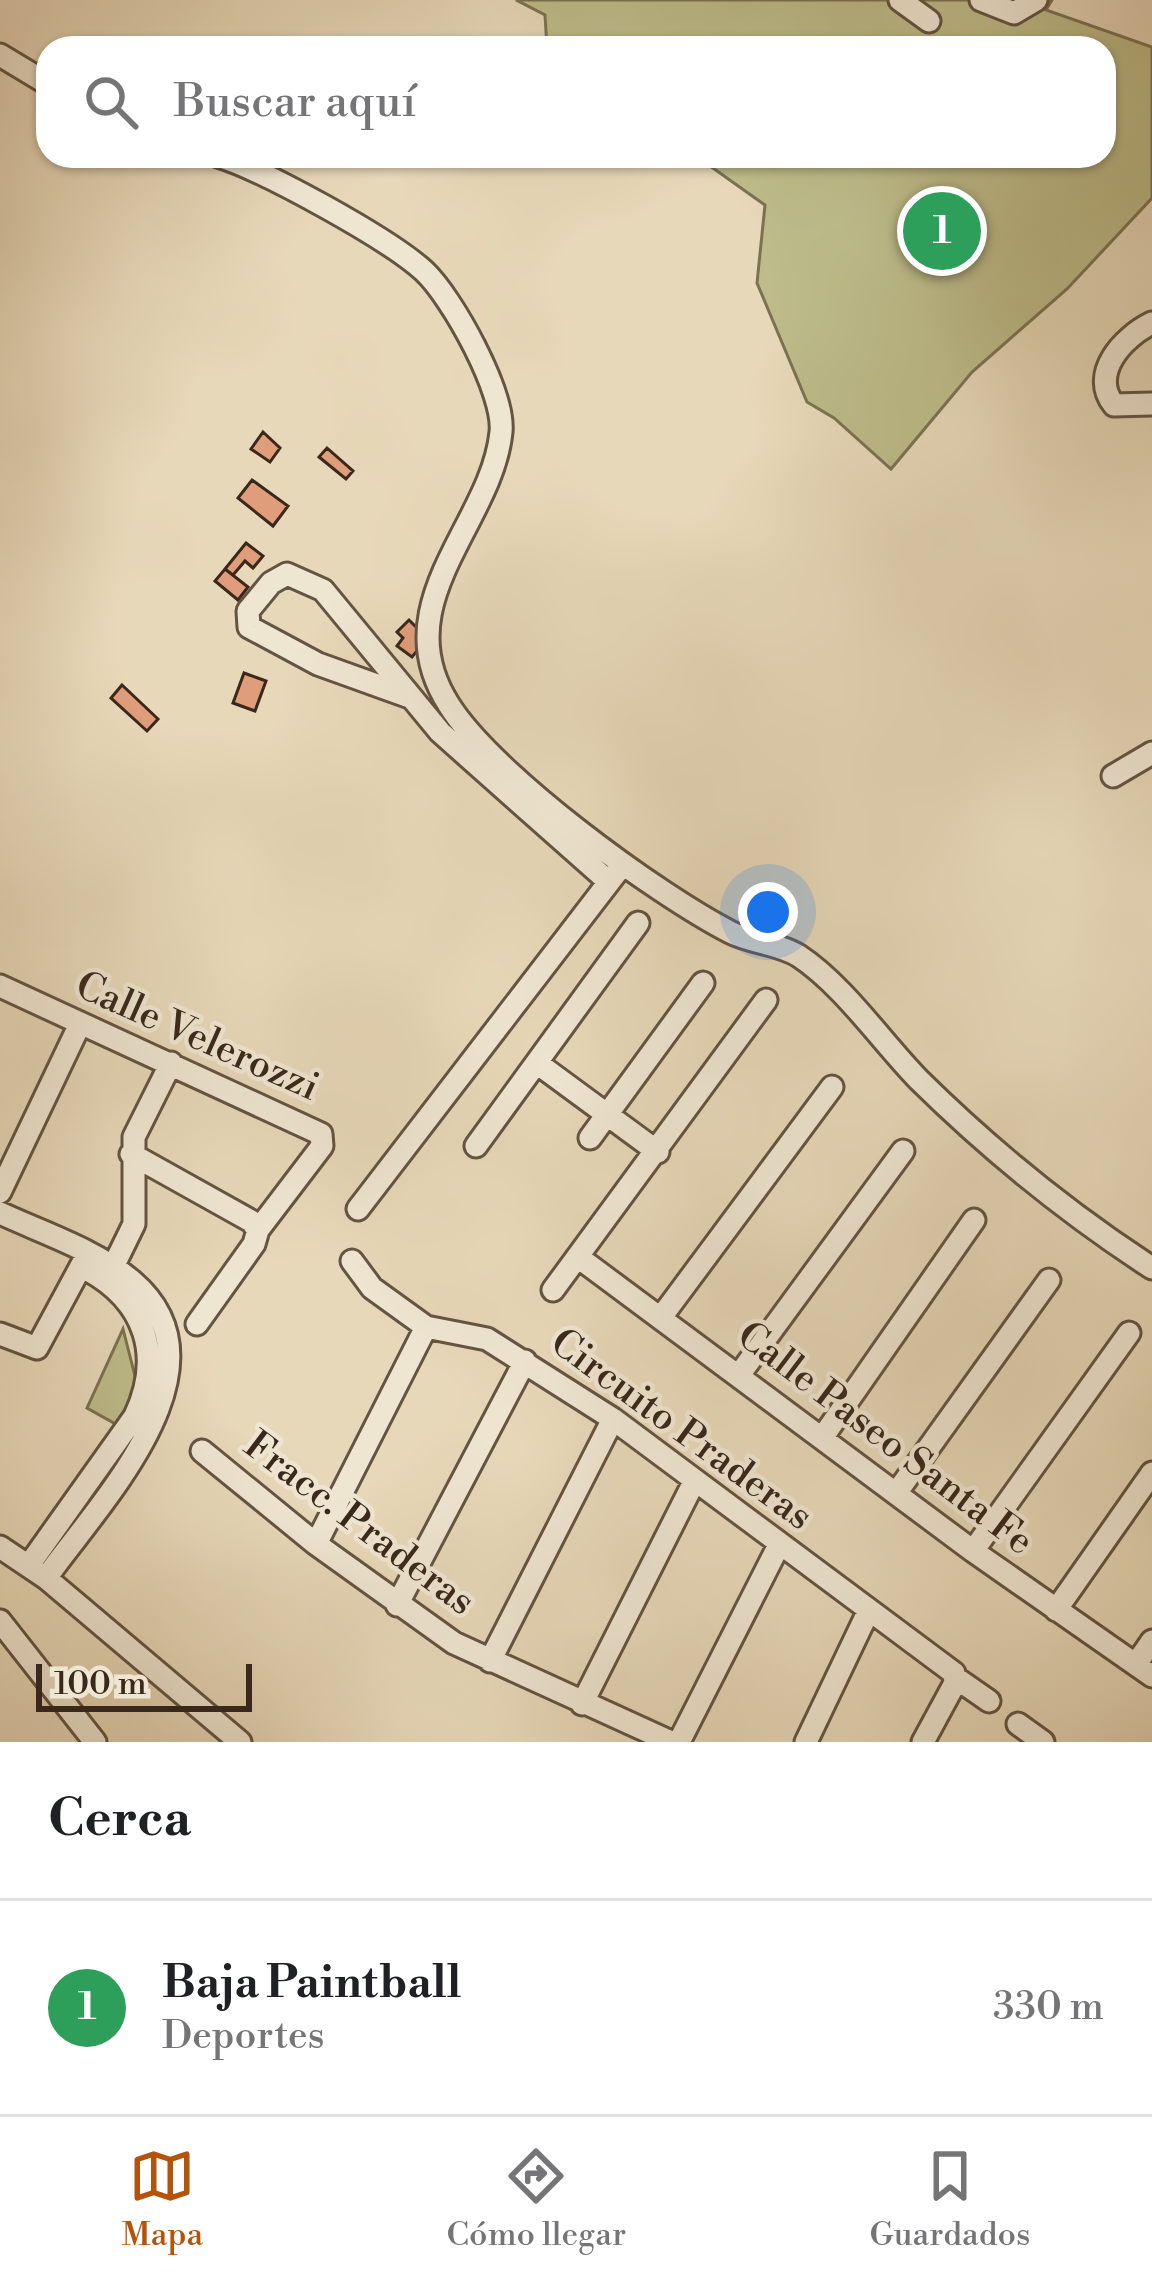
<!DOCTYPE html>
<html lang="es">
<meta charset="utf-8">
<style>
:root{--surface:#fff;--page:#f2f2f2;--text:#202124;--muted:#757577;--line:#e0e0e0;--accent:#b45309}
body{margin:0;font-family:"Libre Bodoni",serif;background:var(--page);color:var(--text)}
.scale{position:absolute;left:36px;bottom:30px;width:216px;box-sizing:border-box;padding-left:12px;border:6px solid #39281b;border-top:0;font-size:33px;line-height:42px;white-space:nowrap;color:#39281b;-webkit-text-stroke:9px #efe6d2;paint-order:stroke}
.you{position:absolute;left:768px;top:912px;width:42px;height:42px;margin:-30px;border:9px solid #fff;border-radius:50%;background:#1a73e8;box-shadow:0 0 0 18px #1a73e833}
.badge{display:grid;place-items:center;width:78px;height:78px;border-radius:50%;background:var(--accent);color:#fff;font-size:39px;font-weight:700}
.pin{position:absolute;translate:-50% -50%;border:6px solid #fff;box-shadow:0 3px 12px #0006}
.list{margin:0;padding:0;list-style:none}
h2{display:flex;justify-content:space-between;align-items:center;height:156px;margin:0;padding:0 48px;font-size:51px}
h2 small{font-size:39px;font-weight:400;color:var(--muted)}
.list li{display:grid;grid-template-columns:78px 1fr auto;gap:36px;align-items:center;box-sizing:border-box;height:216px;padding:0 48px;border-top:3px solid var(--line)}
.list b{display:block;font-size:45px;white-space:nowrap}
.list p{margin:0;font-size:39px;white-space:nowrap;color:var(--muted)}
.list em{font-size:39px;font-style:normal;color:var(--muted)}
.icon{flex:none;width:66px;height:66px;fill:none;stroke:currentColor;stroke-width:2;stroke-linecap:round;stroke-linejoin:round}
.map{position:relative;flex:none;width:1152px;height:1742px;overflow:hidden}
.search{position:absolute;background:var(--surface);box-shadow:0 3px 9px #0004;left:36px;right:36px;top:36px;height:132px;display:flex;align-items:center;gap:30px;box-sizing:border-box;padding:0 42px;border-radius:36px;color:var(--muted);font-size:45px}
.sheet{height:372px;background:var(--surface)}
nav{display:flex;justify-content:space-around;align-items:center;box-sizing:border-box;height:168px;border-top:3px solid var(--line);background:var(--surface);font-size:33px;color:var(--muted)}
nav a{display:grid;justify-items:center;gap:6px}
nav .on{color:var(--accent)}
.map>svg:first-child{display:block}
</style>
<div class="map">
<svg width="1152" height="1742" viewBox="0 0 1152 1742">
<rect width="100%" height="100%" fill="#e7d8b9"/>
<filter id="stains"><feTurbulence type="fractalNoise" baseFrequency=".00167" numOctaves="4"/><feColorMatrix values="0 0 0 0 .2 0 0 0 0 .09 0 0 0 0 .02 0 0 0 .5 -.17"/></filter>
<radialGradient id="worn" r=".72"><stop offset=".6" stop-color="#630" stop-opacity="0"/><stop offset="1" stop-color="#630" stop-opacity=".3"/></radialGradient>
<path fill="#bdbc8a" stroke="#7b7252" stroke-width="3" d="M516,0H1052L1046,10L1152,47V198L1067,289L972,372L891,469L834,418L807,402L757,283L765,205L696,156H1104V48H547L545,15Z
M123,1329L136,1380L121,1427L87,1408Z"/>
<path fill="#e09d7b" stroke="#39281b" stroke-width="3" d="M263,432L280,448L270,462L251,449Z
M327,448L353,471L346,479L319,457Z
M252,480L288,506L273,526L238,498Z
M246,543L263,556L253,568L245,561L233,575L225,569Z
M225,569L248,587L238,600L215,581Z
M409,620L420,631L421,646L412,657L397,646L403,638L397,632Z
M244,673L266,681L255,711L233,703Z
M122,685L158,719L147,731L111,698Z"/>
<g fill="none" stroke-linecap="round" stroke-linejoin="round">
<defs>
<path id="minor" d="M900,0L929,21
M981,0L1014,13L1036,0
M0,55L48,84
M218,156C264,170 389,239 424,271C452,297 505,393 501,432C492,524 383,603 449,705C493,775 656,894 730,932C751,943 778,943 799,956C844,986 881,1041 919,1080C990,1150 1069,1214 1152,1268
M1152,323C1123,337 1089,374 1114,405L1152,404
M407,696L318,664L249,627L248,611L271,583L287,574L323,590L440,732L609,882
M1113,776L1152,753
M0,986L321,1134L322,1146L258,1230L254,1244L197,1324
M537,1063L658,1152
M590,1138L703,983
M476,1146L638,923
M131,1154L251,1221L258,1230
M0,1192L80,1024
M358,1209L616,873
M0,1213C43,1233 96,1250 132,1281C233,1367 100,1502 46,1578
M578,1257L973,1551L1152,1676
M352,1261L372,1288L426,1327L487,1339L613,1419L954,1673L955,1683L923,1742
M113,1267L134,1224V1137L171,1063
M553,1290L766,1000
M662,1316L832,1087
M0,1334L37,1348L87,1255
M739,1375L903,1151
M822,1438L974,1220
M202,1451L316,1544L454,1643L671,1742
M897,1492L1049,1280
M316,1544L426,1327
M0,1547L46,1578L240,1742
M973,1551L1129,1333
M29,1565L135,1416C163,1356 146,1302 88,1270
M397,1605L525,1361
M1056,1610L1152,1473
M0,1621L95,1742
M490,1661L613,1419
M1136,1664L1152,1641
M956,1678L989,1701
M582,1704L695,1480
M1018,1724L1043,1742
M679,1742L779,1545
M806,1742L869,1610"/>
</defs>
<use href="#minor" stroke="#645442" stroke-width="27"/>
<use href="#minor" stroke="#efe6d2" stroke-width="21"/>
</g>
<g text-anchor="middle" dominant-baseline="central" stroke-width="9" stroke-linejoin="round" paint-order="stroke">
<g font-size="39" fill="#39281b" stroke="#efe6d2">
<text transform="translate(197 1037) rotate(24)">Calle Velerozzi</text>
<text transform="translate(681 1430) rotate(36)">Circuito Praderas</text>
<text transform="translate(885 1439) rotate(37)">Calle Paseo Santa Fe</text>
<text transform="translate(359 1524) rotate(37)">Fracc. Praderas</text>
</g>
</g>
<rect width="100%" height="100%" filter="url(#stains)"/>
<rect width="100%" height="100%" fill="url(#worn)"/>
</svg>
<div class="scale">100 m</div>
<div class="you"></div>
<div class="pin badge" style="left:942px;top:231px;background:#2e9e5b">1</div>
<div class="search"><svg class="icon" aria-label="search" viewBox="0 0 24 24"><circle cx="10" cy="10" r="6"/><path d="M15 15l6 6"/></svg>Buscar aquí</div>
</div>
<section class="sheet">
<h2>Cerca<small></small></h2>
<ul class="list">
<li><span class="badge" style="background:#2e9e5b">1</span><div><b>Baja Paintball</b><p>Deportes</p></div><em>330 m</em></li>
</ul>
</section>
<nav>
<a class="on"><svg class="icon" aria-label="map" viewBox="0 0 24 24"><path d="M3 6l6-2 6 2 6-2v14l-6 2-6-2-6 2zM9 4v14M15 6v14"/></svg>Mapa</a>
<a><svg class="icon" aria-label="directions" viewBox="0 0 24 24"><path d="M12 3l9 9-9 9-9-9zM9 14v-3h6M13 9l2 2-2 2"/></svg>Cómo llegar</a>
<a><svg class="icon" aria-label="saved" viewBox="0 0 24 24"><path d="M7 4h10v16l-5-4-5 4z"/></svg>Guardados</a>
</nav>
